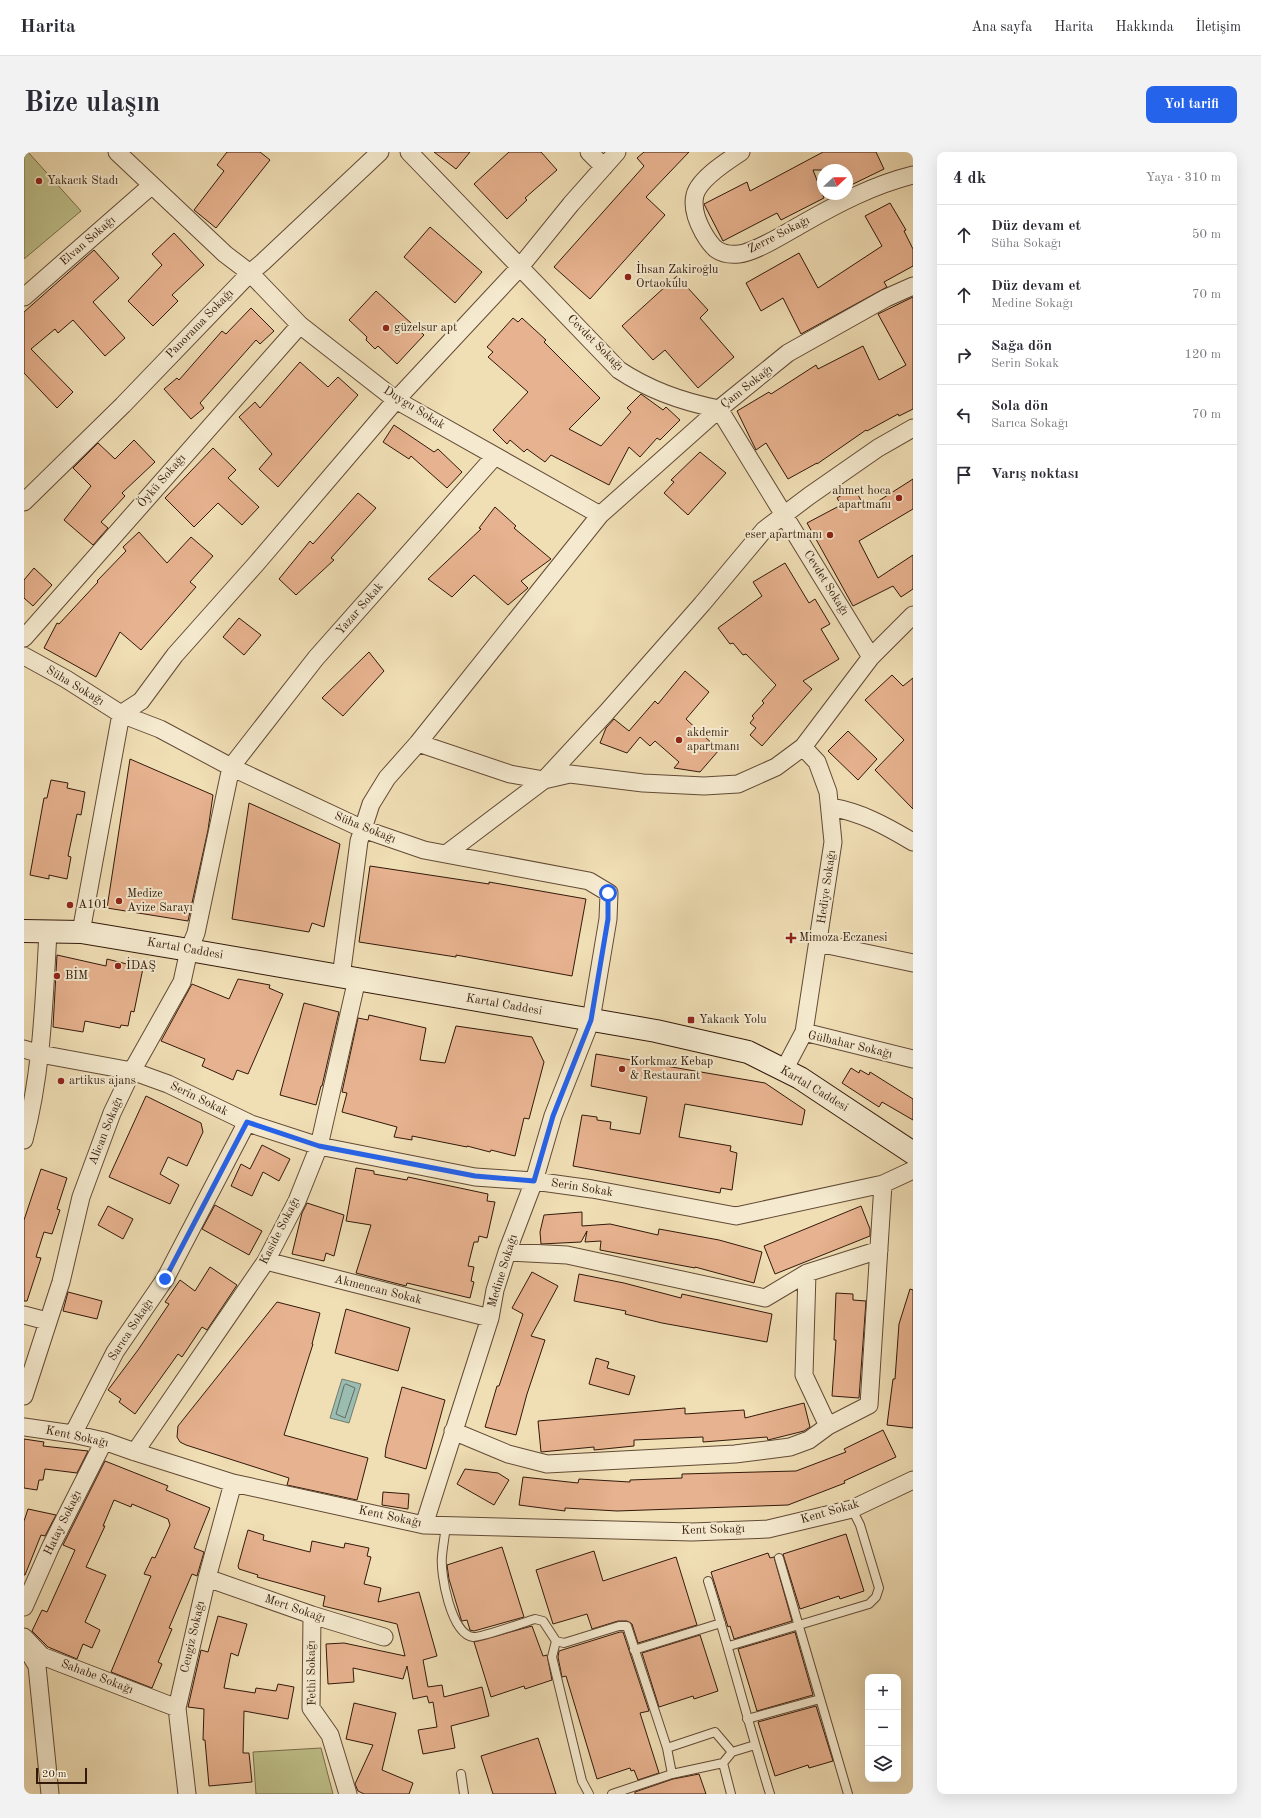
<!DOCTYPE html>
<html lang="tr">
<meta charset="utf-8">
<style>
:root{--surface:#fff;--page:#f2f2f3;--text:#2b2b33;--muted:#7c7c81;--line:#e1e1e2;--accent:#2563eb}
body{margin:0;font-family:"Old Standard TT",serif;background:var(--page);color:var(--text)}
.controls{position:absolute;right:12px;bottom:12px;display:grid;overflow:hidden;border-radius:8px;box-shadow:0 4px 16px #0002}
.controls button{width:36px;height:36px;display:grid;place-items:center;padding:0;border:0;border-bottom:1px solid var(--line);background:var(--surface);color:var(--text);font:20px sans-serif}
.compass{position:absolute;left:793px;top:12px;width:36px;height:36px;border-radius:50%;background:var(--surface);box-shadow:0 4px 16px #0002;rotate:68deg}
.scale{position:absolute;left:12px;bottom:10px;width:51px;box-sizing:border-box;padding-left:4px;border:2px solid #32190a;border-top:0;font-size:11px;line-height:14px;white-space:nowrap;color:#32190a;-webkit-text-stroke:3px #f5eacf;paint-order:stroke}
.stop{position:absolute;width:12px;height:12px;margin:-9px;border:3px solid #2563eb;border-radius:50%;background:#fff}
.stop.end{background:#2563eb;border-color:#fff;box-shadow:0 1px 4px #0008}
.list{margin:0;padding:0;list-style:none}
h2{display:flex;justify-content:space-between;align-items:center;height:52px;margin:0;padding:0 16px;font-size:17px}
h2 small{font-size:13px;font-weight:400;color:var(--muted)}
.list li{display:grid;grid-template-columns:26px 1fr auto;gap:12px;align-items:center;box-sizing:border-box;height:60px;padding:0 16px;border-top:1px solid var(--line)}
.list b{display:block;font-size:15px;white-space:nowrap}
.list p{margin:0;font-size:13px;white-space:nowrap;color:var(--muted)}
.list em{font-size:13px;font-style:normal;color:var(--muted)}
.icon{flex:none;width:22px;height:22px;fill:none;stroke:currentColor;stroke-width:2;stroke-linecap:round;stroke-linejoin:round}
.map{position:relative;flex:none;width:889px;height:1642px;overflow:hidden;border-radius:8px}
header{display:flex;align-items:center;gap:24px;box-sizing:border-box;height:56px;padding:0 20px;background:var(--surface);border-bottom:1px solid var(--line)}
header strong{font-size:19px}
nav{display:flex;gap:22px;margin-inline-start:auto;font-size:14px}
.intro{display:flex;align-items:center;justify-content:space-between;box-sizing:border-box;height:96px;padding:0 24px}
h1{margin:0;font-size:28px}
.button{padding:10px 18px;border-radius:8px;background:var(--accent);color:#fff;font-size:14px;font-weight:700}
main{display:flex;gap:24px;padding:0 24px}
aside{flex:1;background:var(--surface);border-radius:8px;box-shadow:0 4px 16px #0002}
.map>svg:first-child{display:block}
</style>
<header>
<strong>Harita</strong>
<nav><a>Ana sayfa</a><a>Harita</a><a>Hakkında</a><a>İletişim</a></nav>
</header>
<div class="intro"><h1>Bize ulaşın</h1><a class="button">Yol tarifi</a></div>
<main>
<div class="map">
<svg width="889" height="1642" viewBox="0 0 889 1642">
<rect width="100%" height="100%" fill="#f0deb5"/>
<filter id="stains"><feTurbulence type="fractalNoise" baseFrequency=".005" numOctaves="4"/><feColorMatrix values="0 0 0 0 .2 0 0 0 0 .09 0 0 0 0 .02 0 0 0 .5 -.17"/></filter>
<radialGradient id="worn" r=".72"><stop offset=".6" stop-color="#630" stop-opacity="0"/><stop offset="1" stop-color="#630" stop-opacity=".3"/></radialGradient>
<path fill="#bec08a" stroke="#786c4a" d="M0,0H4L57,59L0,107Z
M297,1596L309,1642H232L229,1600Z"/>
<path fill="#9abcb1" stroke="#707b6e" d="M318,1227L337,1232L325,1271L306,1266Z"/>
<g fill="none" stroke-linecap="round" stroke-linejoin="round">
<path stroke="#666a5e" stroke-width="1" d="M322,1232L331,1236L321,1266L312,1262L320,1234Z"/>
</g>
<path fill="#e7b28f" stroke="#32190a" d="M203,0H236L246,8L192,76L170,58L200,19L193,13Z
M410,0H446L432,17Z
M485,0H517L533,18L501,46L503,48L483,67L450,32Z
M620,0H665L622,45L641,63L566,147L530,115L620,14L613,6Z
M799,0H852L860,17L823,35V18H789L800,46L757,68L753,61L699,89L680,52L723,30L726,39Z
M866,51L882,78L880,79L889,97V114L860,130L863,135L777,182L759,146L737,159L722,131L775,101L794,136L858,94L841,64Z
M406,75L458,120L431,151L380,105Z
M150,81L180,113L148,143L154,149L129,174L104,149L138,113L128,102Z
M70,98L95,126L69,150L101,186L81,204L49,168L34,181L31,177L7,197L49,240L33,256L0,221V160Z
M653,124L684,158L676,166L710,205L674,236L641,198L629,208L598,174Z
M352,139L400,183L373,212L354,194L351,197L342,188L343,185L325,168Z
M889,145V257L875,264L874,262L843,279L842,278L793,312V311L764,327L742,291L732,298L713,259L745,240L747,242L792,213L794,217L839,194L855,228L882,213L854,162Z
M227,156L250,179L236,192L232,188L176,251L180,256L167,267L140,237L153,226L155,228L198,179L202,182Z
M489,166L494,170L498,166L522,188L520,190L576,246L545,277L577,294L607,260L603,256L617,242L639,258L642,255L656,268L636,288L633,286L616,305L605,295L585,333L527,303L521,310L503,297L500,300L486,288L483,292L469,278L504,240L464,205L469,200L463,195Z
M276,210L304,235L314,225L334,243L254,335L235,317L248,302L215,265L231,250L236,256Z
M370,273L410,300L414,297L438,320L423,336L387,304L385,307L359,290Z
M110,288L131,310L98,341L101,344L77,370L84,376L69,393L40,368L67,334L49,316L74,291L91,307Z
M189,296L212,318L204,326L235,355L218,373L194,351L170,375L141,346Z
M676,300L702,321L664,363L640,341L650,330L647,328Z
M889,327V357L835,389L854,426L889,403V437L877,445L869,434L829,454L783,371L817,353L813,346L830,336L842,357Z
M334,341L352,356L307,406L310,408L272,443L255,427L286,389L289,392Z
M471,355L492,374L490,376L527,407L497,429L504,436L484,453L450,423L428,445L404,427L457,377L455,376Z
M115,380L143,411L167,385L189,404L166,430L172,435L117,498L96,480L72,525L20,496L33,471L35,472L74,430L73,429L102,399L99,395Z
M761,411L785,451L791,447L806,472L797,477L815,507L779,529L788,537L738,594L726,583L732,576L726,571L730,566L728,564L740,551L738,549L752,533L722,502L719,503L709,491L706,492L694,476L738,444L729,430Z
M10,416L28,433L9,454L0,446V428Z
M215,466L237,483L220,503L199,485Z
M345,500L360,519L319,564L298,546Z
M661,519L685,540L662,567L695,598L676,620L650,616L655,610L631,589L626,594L616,585L603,601L576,591L582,576L590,567L605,579L631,549L634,552Z
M868,523L879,534L889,526V657L851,618L880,588L841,548Z
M824,579L853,607L834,628L804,599Z
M106,607L189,643L184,678L164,769L83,756Z
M27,628L44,631L43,636L61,640L57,663L53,662L44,704L47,705L43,727L25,723V727L6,723L20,646H23Z
M225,651L316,692L300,775L288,771L285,780L208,767Z
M346,714L465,732V730L562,747L548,824L432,803V805L335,790Z
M33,803L82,814L83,807L119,816L110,860L107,859L104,874L97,873L96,876L61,869L59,880L29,875Z
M214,827L246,833L245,836L259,842L224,922L213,918L209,928L178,914L181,907L137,889L168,832L205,847Z
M280,851L315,860L298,934H297L292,953L256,943Z
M345,863L402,876L396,908L421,911L432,874L508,885L520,910L505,967L500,966L491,1004L467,998L466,1000L443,994V995L388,984V988L370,985L373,975L318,960L323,941L318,940L334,866L344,868Z
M572,902L741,931L781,958L778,973L661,952L655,985L707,994L706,999L713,1001L708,1038L697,1036L696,1041L549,1014L558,963L573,965V968L587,970L586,977L616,982L623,945L567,934Z
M827,916L835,921L836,918L845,923L846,920L889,947V968L858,950L855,955L818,931Z
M122,944L177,971L179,980L163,1014L144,1005L136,1022L155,1033L146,1052L85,1025Z
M238,993L266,1007L255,1029L239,1020L228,1044L207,1034L217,1012L226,1017Z
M332,1016L350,1019V1022L383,1028L384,1025L464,1042L463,1049L471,1050L463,1086L455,1084L454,1090H450L444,1114L450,1115L447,1129L450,1130L446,1146L383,1131L382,1134L332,1121L347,1073L322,1069Z
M17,1017L43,1026L33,1057L36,1058L28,1082L20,1080L12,1105L17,1106L3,1149H0V1068Z
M283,1051L320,1063L310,1104L302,1101L300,1109L268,1102L278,1061Z
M191,1053L238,1079L225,1103L178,1077Z
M84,1054L109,1067L99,1087L74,1073Z
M837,1054L846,1077V1084L751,1122L740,1094Z
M558,1060V1074L586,1072L634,1083L635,1077L695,1088L738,1100L730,1131L671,1115V1116L576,1098L577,1089L561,1090L563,1079L557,1090L517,1092L516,1080L520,1063Z
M186,1115L213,1133L183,1178L178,1175L158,1205L154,1202L111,1262L95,1250L97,1247L84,1238L114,1198L145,1152L141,1150L156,1128L171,1139Z
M508,1120L534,1134L507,1184L521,1188L503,1242L492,1283L461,1275L473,1234H475L499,1162L488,1156Z
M555,1122L600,1131L657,1146L658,1142L748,1162L743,1190L638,1171L601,1162L602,1159L550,1149Z
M886,1137L889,1138V1276L863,1273L869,1227H871L875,1172Z
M44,1140L78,1149L73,1167L39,1159Z
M812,1141L829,1142V1148L842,1149L835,1246L808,1244L812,1188H810Z
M253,1150L296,1161L288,1192H289L260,1283L344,1306L333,1348L263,1333L265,1326L162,1293L156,1290L153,1285L154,1274Z
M322,1157L386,1176L374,1219L311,1201Z
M572,1206L585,1210L583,1216L611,1224L605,1243L565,1232Z
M378,1235L421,1248L402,1317L361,1305L362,1296Z
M780,1251L786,1275L780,1279L744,1288L743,1285L679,1290V1285L610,1288V1294L570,1298V1295L517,1300L514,1269L661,1256V1262L720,1258L721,1266Z
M859,1278L872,1305L820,1329L821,1331L764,1353L593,1359L541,1356V1359L495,1353L499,1325L554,1331L555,1327L606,1330V1328L658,1326V1322L772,1319L822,1300L820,1297Z
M0,1287L20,1290L19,1294L64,1299L53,1321L21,1317L19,1328H15L13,1338L0,1336Z
M81,1309L144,1334L142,1338L186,1356L170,1396L180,1400L173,1424L168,1422L145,1476L148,1477L134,1510L138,1512L128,1536L87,1520L127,1424L120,1422L128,1405L131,1406L146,1373L144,1367L108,1352L107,1355L90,1348L79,1374H81L62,1415L82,1423L61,1470L76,1478L68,1496L59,1492L53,1507L24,1495L8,1479L18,1458L23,1460L51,1398L39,1393Z
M441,1317L474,1321L485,1328L470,1353L433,1332Z
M359,1340L385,1342L384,1357L358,1353Z
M4,1357L32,1363L21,1384L17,1383L1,1423H0V1369Z
M224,1378L240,1383L239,1388L286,1400L288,1389L320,1396L321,1391L345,1396L343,1404L347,1405L340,1432L357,1436L354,1450L395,1440L413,1504L399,1508L404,1535L418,1533L420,1545L458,1535L465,1564L427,1574L431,1596L399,1602L394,1578L413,1575L409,1550L405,1551L403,1544L389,1547L383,1514L379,1527L329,1516L330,1530L304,1532L302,1492L320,1491L381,1504L373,1472L299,1454L301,1444L233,1425L234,1423L215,1417L214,1414Z
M822,1382L840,1439L816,1447L815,1444L776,1457L759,1402Z
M478,1395L500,1465L450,1479L446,1478L443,1468L438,1469L437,1467L425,1427L423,1413Z
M570,1399L579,1429L652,1405L673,1473L614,1491L608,1472L603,1469H594L568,1477L563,1462L529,1472L512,1418Z
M744,1401L746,1406L750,1405L768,1469L710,1487L706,1474L704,1475L687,1420Z
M194,1464L223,1472L214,1504L207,1501L200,1536L231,1541L232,1536L252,1539L254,1532L270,1535L264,1567L220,1559L219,1601H225L228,1630L185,1634L181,1588H179L180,1557L164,1555L177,1498L184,1500Z
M508,1474L519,1504L523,1503L528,1528L501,1537L500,1534L467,1545L450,1490Z
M596,1480H599L625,1559L616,1561L635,1621L614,1628L610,1618L607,1619L606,1616L573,1627L542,1524L538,1525L534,1505L535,1499Z
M771,1480L789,1543L733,1559L714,1497Z
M676,1483L694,1539L670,1547L669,1544L635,1555L618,1501Z
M330,1551L372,1561L358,1618L389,1631L385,1642H340L334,1639L331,1632L349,1593L322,1587Z
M792,1554L809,1609L785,1616L784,1613L751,1624L734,1570Z
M514,1586L532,1642H469L457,1604Z
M675,1622L682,1642H611V1640L649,1627Z"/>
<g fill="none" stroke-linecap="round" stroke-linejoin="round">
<defs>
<path id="service" d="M422,1373C421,1383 419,1393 418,1404C416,1422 427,1482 449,1485C456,1486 501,1470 511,1467L519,1469L532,1489L540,1491L595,1474H603L643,1596L648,1622L588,1642
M755,1406L824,1642
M684,1429C706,1499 724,1571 746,1642
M532,1489L528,1505L558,1629L565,1642
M705,1494L845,1452L852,1445L855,1436L836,1373L828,1357
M610,1498L697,1471
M723,1567L796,1547
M643,1596L691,1580L708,1600L731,1593
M437,1622L440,1642
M648,1622L699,1611
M707,1642L699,1611L708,1600"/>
<path id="minor" d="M93,0L201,102L226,121L276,173L372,248L576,363
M385,0L595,218C625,238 659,250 695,257L847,505
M565,0L580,15
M717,0C703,9 675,27 671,43C668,55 673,69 679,80C688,96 695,104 715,102C732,100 762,81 778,72C813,52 849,33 889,23
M889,134L862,146L764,201L695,257L576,363L394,591L486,622L520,628L546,622L619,631L680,634L714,632L752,615L779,595L847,505L889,463
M0,145L128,33
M0,350L99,253L226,121L239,110L356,0
M0,486L276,173
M0,504L42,527L97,562L136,577L207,615L339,677L400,698L565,729L585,741L584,767L567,868L529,964L510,1029L483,1100L471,1138L466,1166L400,1373
M779,595L793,610L804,640L809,690L780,880
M806,655C837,660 862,674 889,690
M422,702L520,628L582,561L678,452L740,378L785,344L854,296L889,276
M57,780L97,562L117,549L151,503L232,412L372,248L496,115L547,52L593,0
M794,791L889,811
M317,825L335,689L347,652L363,626L394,591
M0,897L16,902L108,919L144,932L227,972L295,994L451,1025L510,1029L568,1037L712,1064L859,1032L889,1018
M760,918L780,880L889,907
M0,988C18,920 20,850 24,780
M483,1100L543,1103L741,1146L783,1121L855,1098
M242,1109L466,1166
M783,1121L780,1223L804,1274
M0,1163L23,1169
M0,1244L37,1130L57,1045L88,961L108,919L158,830L165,798L172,781L207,615L292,506L471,304
M0,1275L49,1282L80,1289L111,1300L209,1331L400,1373L668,1380L744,1377L828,1357L889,1328
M429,1279L484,1302L523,1312L711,1302L766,1295L785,1288L804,1274L845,1253L859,1032
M49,1282L91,1200L141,1127L223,970
M111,1300L242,1109L273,1049L295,994L333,827
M183,1426L288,1463L360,1485
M0,1455L27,1394L80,1289
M288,1463L287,1556L306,1583L324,1642
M0,1485L18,1504L153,1556
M1,1494L13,1514L26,1642
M163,1642L153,1556L183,1426L209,1331"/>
<path id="secondary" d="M0,779L57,780L165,798L632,879L724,900L776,926L889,1001"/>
</defs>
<use href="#service" stroke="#624a35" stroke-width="10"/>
<use href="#minor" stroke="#624a35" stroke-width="19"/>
<use href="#secondary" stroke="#32190a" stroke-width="24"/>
<use href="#service" stroke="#f5eacf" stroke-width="8"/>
<use href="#minor" stroke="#f5eacf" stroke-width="17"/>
<use href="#secondary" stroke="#f5eacf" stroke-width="22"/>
</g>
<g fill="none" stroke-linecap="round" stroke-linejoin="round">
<path stroke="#2563eb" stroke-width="5" d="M141,1127L223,970L295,994L451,1024L510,1029L529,964L567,868L584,767V741"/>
</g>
<g fill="#8f2418" stroke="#f5eacf" stroke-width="1.5">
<circle cx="15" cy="29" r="4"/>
<circle cx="604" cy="125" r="4"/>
<circle cx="362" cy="176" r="4"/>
<circle cx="875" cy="346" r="4"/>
<circle cx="806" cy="383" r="4"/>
<circle cx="655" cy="588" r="4"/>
<circle cx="95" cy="749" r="4"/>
<circle cx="46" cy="753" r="4"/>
<path d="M765 780h4v4h4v4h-4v4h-4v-4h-4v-4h4z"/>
<circle cx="94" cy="814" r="4"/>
<circle cx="33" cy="824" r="4"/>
<rect x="663" y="864" width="8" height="8" rx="2"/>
<circle cx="598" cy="917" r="4"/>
<circle cx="37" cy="929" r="4"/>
</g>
<g text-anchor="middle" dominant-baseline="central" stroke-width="4" stroke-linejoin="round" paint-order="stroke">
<g font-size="12" fill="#32190a" stroke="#f5eacf" text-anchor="start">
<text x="23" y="29">Yakacık Stadı</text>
<text x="612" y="118">İhsan Zakiroğlu<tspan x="612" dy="14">Ortaokulu</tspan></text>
<text x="370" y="176">güzelsur apt</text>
<text x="867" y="339" text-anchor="end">ahmet hoca<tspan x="867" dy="14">apartmanı</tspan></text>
<text x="798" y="383" text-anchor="end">eser apartmanı</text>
<text x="663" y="581">akdemir<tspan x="663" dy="14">apartmanı</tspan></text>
<text x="103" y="742">Medize<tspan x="103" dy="14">Avize Sarayı</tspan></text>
<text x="54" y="753">A101</text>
<text x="775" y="786">Mimoza Eczanesi</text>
<text x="102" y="814">İDAŞ</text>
<text x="41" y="824">BİM</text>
<text x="675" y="868">Yakacık Yolu</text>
<text x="606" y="910">Korkmaz Kebap<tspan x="606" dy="14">&amp; Restaurant</tspan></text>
<text x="45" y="929">artikus ajans</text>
</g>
<g font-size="12" fill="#32190a" stroke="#f5eacf">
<text transform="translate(755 83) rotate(-27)">Zerre Sokağı</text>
<text transform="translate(64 89) rotate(-41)">Elvan Sokağı</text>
<text transform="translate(176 172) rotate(-46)">Panorama Sokağı</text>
<text transform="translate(571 191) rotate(45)">Cevdet Sokağı</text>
<text transform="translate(723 235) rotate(-38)">Çam Sokağı</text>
<text transform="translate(390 256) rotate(32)">Duygu Sokak</text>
<text transform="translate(138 329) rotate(-49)">Öykü Sokağı</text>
<text transform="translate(802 431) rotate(58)">Cevdet Sokağı</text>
<text transform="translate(336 457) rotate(-49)">Yazar Sokak</text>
<text transform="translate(51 534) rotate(31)">Süha Sokağı</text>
<text transform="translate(341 676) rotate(22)">Süha Sokağı</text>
<text transform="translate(803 735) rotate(-82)">Hediye Sokağı</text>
<text transform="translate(161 797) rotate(10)">Kartal Caddesi</text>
<text transform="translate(480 853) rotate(10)">Kartal Caddesi</text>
<text transform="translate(826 893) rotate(13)">Gülbahar Sokağı</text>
<text transform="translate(790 937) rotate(31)">Kartal Caddesi</text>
<text transform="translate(175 947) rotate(26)">Serin Sokak</text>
<text transform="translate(82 979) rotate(-68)">Alican Sokağı</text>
<text transform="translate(558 1036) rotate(9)">Serin Sokak</text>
<text transform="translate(256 1079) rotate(-63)">Kaside Sokağı</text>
<text transform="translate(479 1119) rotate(-73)">Medine Sokağı</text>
<text transform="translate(354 1138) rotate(14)">Akmencan Sokak</text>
<text transform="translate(107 1178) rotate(-57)">Sarıca Sokağı</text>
<text transform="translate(53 1285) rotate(12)">Kent Sokağı</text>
<text transform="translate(806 1360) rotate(-16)">Kent Sokak</text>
<text transform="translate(366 1365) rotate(12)">Kent Sokağı</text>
<text transform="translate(39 1371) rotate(-64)">Hatay Sokağı</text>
<text transform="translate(689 1378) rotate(-2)">Kent Sokağı</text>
<text transform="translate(271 1457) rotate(19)">Mert Sokağı</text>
<text transform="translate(169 1485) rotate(-77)">Cengiz Sokağı</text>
<text transform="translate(288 1521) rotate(-91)">Fethi Sokağı</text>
<text transform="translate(73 1525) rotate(21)">Sahabe Sokağı</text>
</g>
</g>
<rect width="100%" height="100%" filter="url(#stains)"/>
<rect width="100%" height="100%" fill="url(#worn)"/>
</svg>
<div class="controls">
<button>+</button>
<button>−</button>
<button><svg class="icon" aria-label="layers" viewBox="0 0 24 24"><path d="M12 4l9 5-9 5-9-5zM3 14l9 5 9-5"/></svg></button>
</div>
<svg class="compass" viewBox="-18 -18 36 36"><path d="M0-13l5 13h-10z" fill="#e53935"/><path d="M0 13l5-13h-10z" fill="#7c7c81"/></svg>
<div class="scale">20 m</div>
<div class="stop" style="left:584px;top:741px"></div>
<div class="stop end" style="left:141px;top:1127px"></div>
</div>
<aside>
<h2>4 dk<small>Yaya · 310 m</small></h2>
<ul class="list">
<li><svg class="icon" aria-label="ahead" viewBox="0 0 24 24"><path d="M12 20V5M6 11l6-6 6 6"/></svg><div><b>Düz devam et</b><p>Süha Sokağı</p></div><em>50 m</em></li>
<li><svg class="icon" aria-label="ahead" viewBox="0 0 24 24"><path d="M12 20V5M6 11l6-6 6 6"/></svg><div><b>Düz devam et</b><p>Medine Sokağı</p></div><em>70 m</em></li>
<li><svg class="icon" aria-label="right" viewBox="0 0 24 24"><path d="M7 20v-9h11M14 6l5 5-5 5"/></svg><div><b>Sağa dön</b><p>Serin Sokak</p></div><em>120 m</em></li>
<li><svg class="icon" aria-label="left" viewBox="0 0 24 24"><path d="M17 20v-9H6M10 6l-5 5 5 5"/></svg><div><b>Sola dön</b><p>Sarıca Sokağı</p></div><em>70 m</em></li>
<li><svg class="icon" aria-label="arrive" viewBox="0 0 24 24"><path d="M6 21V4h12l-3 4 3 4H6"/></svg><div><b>Varış noktası</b></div></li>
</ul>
</aside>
</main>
